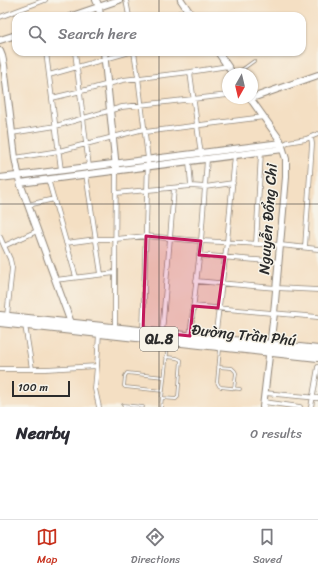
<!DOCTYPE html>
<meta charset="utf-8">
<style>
:root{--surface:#fff;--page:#f7f7f7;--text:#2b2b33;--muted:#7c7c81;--line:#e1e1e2;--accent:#c8321e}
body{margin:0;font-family:Sriracha,sans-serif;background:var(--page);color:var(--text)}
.compass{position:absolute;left:222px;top:68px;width:36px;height:36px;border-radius:50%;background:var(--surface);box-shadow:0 1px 3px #0004;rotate:188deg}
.scale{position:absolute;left:12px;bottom:10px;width:58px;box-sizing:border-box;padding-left:4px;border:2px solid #2b2b2b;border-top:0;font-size:11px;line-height:14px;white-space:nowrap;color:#2b2b2b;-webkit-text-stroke:3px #f7f3e8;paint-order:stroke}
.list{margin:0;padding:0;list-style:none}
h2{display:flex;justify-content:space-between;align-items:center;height:52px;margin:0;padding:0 16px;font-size:17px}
h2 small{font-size:13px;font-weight:400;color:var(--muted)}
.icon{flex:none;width:22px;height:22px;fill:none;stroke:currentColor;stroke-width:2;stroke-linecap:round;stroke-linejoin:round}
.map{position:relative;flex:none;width:318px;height:407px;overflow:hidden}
.search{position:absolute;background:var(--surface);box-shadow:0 1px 3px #0004;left:12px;right:12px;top:12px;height:44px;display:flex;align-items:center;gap:10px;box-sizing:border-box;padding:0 14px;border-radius:12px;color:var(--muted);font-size:15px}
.sheet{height:112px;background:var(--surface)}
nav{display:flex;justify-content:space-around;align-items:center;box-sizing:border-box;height:56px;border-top:1px solid var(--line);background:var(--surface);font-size:11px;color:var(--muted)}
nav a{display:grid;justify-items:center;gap:2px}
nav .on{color:var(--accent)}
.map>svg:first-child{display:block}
</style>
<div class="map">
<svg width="318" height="407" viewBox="0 0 318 407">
<rect width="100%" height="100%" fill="#f7f3e8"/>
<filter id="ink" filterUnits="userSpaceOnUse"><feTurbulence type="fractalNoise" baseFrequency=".025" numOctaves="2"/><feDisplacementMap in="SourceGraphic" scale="8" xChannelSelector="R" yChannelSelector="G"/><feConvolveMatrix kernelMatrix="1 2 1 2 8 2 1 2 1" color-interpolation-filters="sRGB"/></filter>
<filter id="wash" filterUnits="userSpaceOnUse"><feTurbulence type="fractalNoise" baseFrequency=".012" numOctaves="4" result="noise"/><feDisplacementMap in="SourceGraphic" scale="16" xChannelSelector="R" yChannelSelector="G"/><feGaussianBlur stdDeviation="0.9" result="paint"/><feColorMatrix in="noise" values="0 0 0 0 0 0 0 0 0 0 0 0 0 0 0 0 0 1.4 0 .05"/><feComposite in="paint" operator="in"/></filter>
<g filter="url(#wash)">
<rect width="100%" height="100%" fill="#f4dfc3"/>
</g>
<g filter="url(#ink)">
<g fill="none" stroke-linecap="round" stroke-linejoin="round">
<defs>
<path id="lane" d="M236,74L254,61
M220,349L217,382L219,386L221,387L240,389
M218,367L232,368L235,371L236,373L234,389
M163,391L125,387L124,386L125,376L127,373L164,377
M162,398L176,399L178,397L181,360L177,358L166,357
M123,405L143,407
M161,407L168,344"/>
<path id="street" d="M126,0L129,16
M171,16L188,10
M0,17L45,0
M46,52L61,170
M75,52L89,167
M134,52L138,77L148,159L143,331
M190,72L201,155
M49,75L130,52
M52,98L94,88L123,80L190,72L228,66
M145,132L264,117
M12,133L56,126L122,107L228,95
M282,145L288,142L306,139L318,134
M15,158L59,151L144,129
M189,161L191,186
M86,174L101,274
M48,179L76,277
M116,193L191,186L205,187L233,183
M28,205L54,199
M0,237L10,259L12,268L7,316
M66,243L96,239H116L146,236L201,241L280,245L318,249
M256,244L261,152
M4,246L37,231
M305,247L312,144L311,137
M199,255L279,262
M55,280L115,273
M196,281L276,288L318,290
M193,306L318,317
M25,325L32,369
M115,328V273L116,171
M162,333L170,238L174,188
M190,336L201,241L207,159
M215,339L227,242L235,155
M0,369H46L97,366
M265,393L318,398
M264,402L300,407
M99,407L95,389L97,366L99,333
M311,407L318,367"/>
<path id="secondary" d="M96,0L99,7L100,16
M181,0L192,16
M72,16L119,0
M0,40L16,35
M0,51L2,56L4,65L15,158L20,183L71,323
M104,52L116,168
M218,52L233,74
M250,98L280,140L286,159V177L274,313L263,407
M252,98L318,75
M0,178L281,143
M20,183L283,149"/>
<path id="highway" d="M0,316L318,350
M0,322L318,357"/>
</defs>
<use href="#lane" stroke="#908577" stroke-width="3.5"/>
<use href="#street" stroke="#908577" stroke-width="5.5"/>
<use href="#secondary" stroke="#908577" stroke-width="8"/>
<use href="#highway" stroke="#908577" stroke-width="10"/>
<use href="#lane" stroke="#fff" stroke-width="2"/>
<use href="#street" stroke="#fff" stroke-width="4"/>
<use href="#secondary" stroke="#fff" stroke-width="6"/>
<use href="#highway" stroke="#fff" stroke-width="8"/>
</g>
</g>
<path fill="#c2185b" fill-opacity="0.2" stroke="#c2185b" stroke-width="3" stroke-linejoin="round" d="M146,236L201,241L199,255L225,257L218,308L193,306L190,336L143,331Z"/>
<path fill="none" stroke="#2b2b2b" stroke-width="1" stroke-opacity="0.55" d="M159,0V16M159,52V407M0,204H318"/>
<g text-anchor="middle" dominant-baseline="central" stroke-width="3" stroke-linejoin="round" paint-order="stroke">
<rect fill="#f7f3e8" stroke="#686764" stroke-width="1" x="140" y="327" width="38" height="24" rx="3"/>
<g font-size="14" font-weight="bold" fill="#2b2b2b">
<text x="159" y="339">QL.8</text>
</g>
<g font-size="15" fill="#2b2b2b" stroke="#f7f3e8">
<text transform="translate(268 219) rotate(-86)">Nguyễn Đổng Chi</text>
<text transform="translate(244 335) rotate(6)">Đường Trần Phú</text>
</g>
</g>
</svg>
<svg class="compass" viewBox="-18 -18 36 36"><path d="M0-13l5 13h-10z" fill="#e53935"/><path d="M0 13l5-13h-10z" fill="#7c7c81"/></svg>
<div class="scale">100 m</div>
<div class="search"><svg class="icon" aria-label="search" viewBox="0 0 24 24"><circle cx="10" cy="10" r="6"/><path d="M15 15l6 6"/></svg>Search here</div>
</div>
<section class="sheet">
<h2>Nearby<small>0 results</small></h2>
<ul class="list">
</ul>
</section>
<nav>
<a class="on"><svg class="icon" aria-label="map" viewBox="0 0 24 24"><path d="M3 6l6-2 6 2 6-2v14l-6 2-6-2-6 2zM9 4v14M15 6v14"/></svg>Map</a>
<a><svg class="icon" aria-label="directions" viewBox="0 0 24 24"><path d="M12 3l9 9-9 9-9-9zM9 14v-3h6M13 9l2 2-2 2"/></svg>Directions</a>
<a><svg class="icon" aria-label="saved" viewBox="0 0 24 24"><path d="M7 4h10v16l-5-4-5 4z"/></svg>Saved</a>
</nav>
